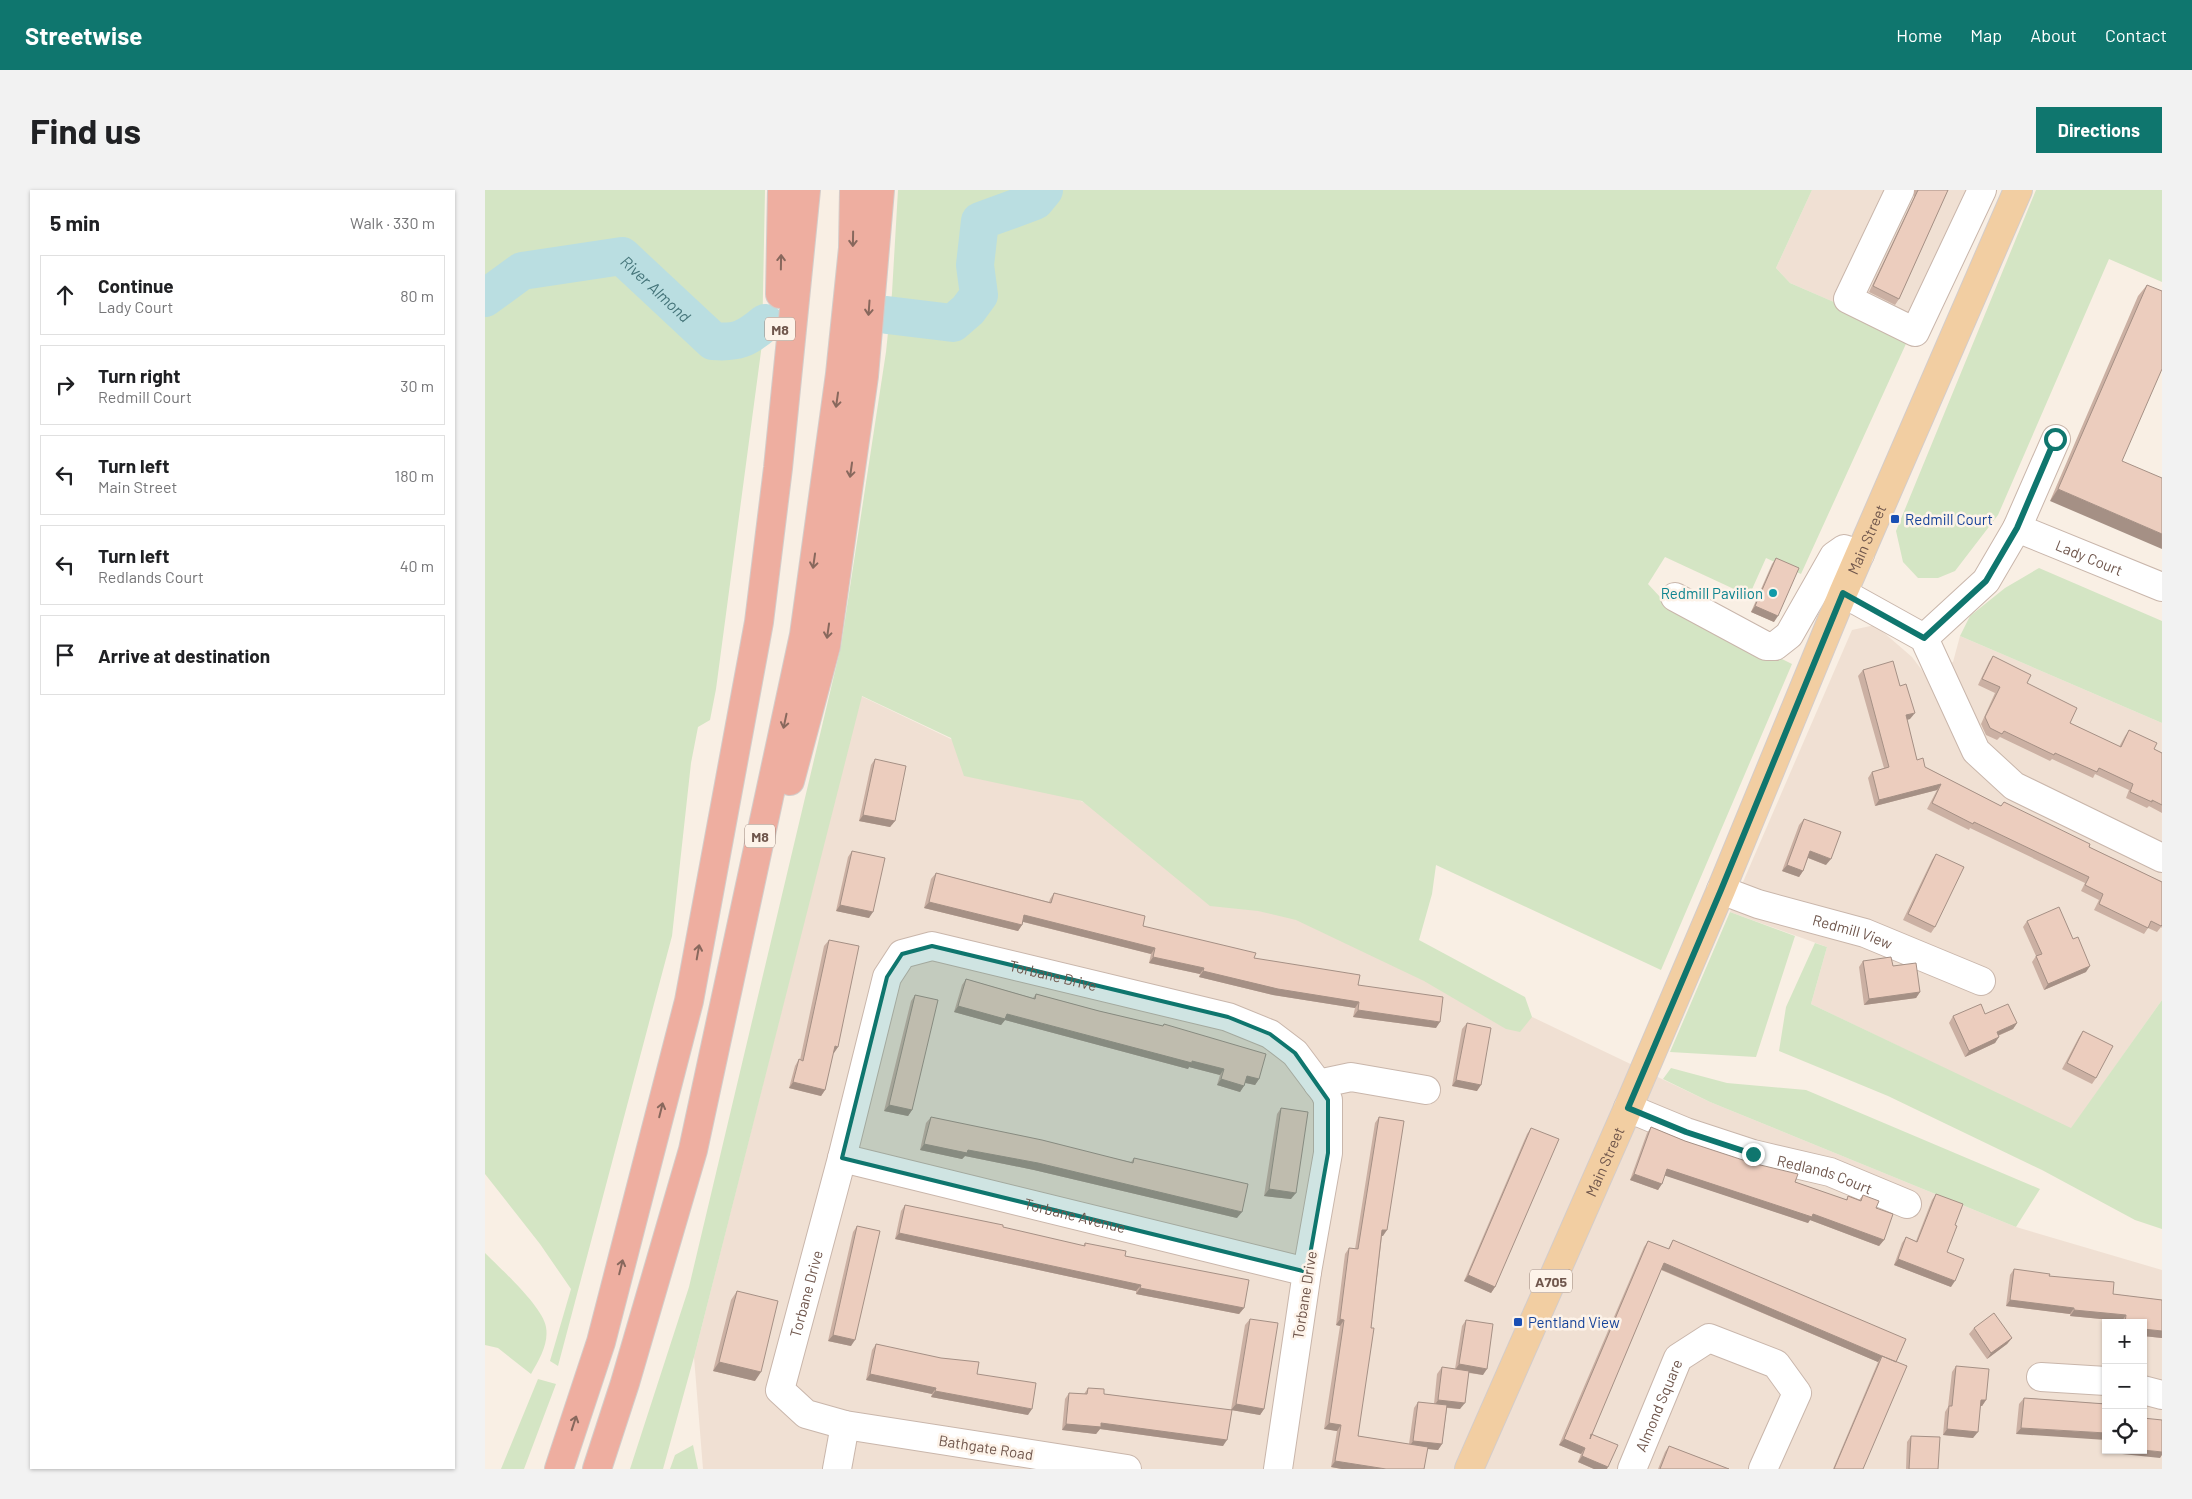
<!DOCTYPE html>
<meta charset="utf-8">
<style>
:root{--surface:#fff;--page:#f2f2f2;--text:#202124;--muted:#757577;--line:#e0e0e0;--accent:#0f766e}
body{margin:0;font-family:Barlow,sans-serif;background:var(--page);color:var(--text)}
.controls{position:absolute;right:15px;bottom:15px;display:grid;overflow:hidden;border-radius:0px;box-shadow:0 1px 4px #0004}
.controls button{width:45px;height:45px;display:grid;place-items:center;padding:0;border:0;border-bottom:1px solid var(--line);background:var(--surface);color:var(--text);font:25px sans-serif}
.stop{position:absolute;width:15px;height:15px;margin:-11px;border:4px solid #0f766e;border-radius:50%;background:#fff}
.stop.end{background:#0f766e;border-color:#fff;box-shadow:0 1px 5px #0008}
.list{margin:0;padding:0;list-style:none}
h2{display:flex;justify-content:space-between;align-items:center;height:65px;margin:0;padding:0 20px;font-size:21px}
h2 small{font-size:16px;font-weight:400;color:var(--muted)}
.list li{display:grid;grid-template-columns:32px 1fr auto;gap:15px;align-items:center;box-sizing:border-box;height:80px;margin:0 10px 10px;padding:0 10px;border:1px solid var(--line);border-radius:0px}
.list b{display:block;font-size:19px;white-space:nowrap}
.list p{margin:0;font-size:16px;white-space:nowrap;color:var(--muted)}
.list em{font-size:16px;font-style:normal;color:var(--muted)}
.icon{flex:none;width:28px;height:28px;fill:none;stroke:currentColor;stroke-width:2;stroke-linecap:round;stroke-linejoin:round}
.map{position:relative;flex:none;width:1677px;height:1279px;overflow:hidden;border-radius:0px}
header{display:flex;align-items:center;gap:30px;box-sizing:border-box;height:70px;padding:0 25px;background:var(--accent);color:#fff}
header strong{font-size:24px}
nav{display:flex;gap:28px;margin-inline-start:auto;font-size:18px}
.intro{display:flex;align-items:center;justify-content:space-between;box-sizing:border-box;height:120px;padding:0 30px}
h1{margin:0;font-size:35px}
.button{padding:12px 22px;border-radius:0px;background:var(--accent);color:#fff;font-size:18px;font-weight:700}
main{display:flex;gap:30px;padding:0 30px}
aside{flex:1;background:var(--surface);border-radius:0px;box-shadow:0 1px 4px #0004}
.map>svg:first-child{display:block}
</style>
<header>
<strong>Streetwise</strong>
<nav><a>Home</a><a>Map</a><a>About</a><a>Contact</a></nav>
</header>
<div class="intro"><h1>Find us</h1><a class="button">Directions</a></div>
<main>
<aside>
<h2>5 min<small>Walk · 330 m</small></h2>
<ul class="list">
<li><svg class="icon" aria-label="ahead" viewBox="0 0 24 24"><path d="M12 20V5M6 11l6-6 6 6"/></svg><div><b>Continue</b><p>Lady Court</p></div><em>80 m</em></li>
<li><svg class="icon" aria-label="right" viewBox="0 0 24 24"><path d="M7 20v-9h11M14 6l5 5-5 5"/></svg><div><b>Turn right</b><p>Redmill Court</p></div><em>30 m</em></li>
<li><svg class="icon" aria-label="left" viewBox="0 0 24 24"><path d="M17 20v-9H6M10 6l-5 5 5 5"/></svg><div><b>Turn left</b><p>Main Street</p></div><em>180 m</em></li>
<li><svg class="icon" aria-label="left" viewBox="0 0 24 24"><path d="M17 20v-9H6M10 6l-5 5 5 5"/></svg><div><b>Turn left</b><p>Redlands Court</p></div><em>40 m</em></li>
<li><svg class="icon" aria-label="arrive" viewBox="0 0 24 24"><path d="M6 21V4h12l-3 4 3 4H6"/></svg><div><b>Arrive at destination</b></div></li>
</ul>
</aside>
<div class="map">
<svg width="1677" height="1279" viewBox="0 0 1677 1279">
<rect width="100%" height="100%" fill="#f9efe4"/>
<path fill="#f0e0d3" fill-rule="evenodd" d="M1327,0H1507L1436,150L1305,93L1291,78Z
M1390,435L1427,467L1439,483L1468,472L1475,446L1677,533V810L1586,939L1326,814L1342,757L1245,722L1367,440Z
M376,506L1225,912L1531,1037L1677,1080V1279H218L209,1167ZM1621,1133H1658V1260H1621Z"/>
<path fill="#d4e5c4" d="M0,0H280L277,154L231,499L225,530L213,537L206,573L187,746L73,1176L65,1171L86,1099L55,1054L0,984Z
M413,0H1327L1291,78L1305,93L1425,145L1316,384L1281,368L1264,406L1180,367L1163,394L1176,408L1307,474L1176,780L951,675L947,704L934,750L1040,807L1047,827L1035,842L1021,839L939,791L811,730L773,721L725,716L597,611L479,586L466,548L377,506L209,1167L178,1279H145L204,1097L356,456L401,162L407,103Z
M1551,0H1677V92L1624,69L1513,325L1470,381L1453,388H1433L1418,372L1411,341Z
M1554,378L1677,431V533L1475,446L1485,426L1520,398Z
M1245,722L1310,746L1271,867L1185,862Z
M1330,753L1342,757L1326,814L1586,938L1677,810V1039L1650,1030L1557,980L1403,906L1294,861L1301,817Z
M1186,878L1242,893L1321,900L1555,999L1531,1037L1225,912L1178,889Z
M0,1063C15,1078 58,1117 61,1137C64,1154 54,1170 46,1184L13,1158L0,1155Z
M53,1189L71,1194L39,1279H16Z
M208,1255L213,1279H185L190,1265Z"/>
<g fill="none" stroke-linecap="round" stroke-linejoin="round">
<g stroke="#badee1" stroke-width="38">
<path id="s1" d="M0,108L37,81L137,66L228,151C252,153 261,149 280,133"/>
<path d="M402,125L468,133L483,120L494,105L490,75L495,31L550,11L559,0"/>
</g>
<defs>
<g id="minor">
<path d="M1415,0L1363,109L1430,142L1497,0"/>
<path id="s2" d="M1532,338L1677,397"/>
<path d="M1358,403L1439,448L1491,561L1529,596L1677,668"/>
<path d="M1190,407L1281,456H1290L1304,445L1349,366L1359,359L1375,364"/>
<path d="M1439,448L1501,391L1532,338L1571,249"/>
<path id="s3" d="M1236,700L1273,714L1380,743L1496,791"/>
<path d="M833,894L866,887L941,900"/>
<path id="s4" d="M1143,918L1201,942L1268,964L1345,982L1422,1014"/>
<path id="s5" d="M357,968L822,1082"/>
<path d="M1556,1187L1621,1191"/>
<path d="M1658,1200L1677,1205"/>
<path d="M352,1279L360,1235"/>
<path id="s6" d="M642,1279L360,1235L321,1224L295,1200L357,968L402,787L417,764L447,756L743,827L785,844L810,863L840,903L843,910V963L822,1082L793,1279"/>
<path id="s7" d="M1147,1279L1193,1168L1224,1148L1291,1174L1312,1203L1278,1279"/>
</g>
<g id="major">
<path id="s8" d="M984,1279L1143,918L1236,700L1358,403L1533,0"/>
</g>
<path id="highway" d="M295,104L297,0
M305,591L341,456L379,186L395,0
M74,1279L116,1152L204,811L274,432L293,278L321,0
M112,1279L140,1193L208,960L319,445L355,184L368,58L369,0"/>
</defs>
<use href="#minor" stroke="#c9b6ab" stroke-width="30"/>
<use href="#major" stroke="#d4ccc9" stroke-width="30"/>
<use href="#highway" stroke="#d4ccc9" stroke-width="30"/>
<use href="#minor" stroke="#fff" stroke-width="28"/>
<use href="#major" stroke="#f2cea2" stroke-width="28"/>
<use href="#highway" stroke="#eeaea0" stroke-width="28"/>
</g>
<path fill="#cbb0a3" d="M1429,0H1463L1414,109L1410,115L1384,102L1429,7Z
M1662,95L1677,179L1565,311L1653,106Z
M1291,368L1289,432L1266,422L1287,374Z
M1508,466L1542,493L1585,533L1634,557L1640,546L1644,540L1669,559L1677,563V623L1664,616L1662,618L1641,608L1644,600L1610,584L1608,588L1567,569L1565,571L1515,547L1512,550L1501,545L1496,534L1510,503L1493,495L1504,472Z
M1378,480L1415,496L1425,529L1422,530L1432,570L1440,577L1516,616L1519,612L1604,657L1677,692V738L1676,737L1672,742L1663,738L1659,744L1609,720L1614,710L1596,701L1600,693L1485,638L1484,640L1442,619L1452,600L1390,616L1383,588L1387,582L1399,578L1373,486Z
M390,569L410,631L405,637L374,631L386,575Z
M1319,629L1341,675L1323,668L1318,681L1314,687L1297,681L1314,635Z
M367,661L384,728L351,721L363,667Z
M1451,664L1450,737L1446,743L1418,730L1447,670Z
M451,683L564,712L565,709L569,703L658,736L769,768L873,795L951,838L868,827L870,818L788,805L714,787L715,784L664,773L666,764L538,732L537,735L533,741L439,718L446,689Z
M1542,731L1601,782L1559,800L1547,772L1551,766L1538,737Z
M344,750L353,857L348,863L340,900L336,906L304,898L310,876L314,869L315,870L339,756Z
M1378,771L1408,776L1435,802L1431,808L1379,815L1374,777Z
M481,789L548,808L551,804L614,821L678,836L679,834L774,889L770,895L760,893L755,902L732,895L735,885L704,877L703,879L520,830L516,835L469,822L477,795Z
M430,805L427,920L423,926L399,921L426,811Z
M1500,824L1532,833L1528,839L1513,846L1510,853L1480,867L1464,833L1468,826Z
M982,833L992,901L967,896L977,839Z
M1598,841L1611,888L1607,894L1577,879L1594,847Z
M796,918L806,1009L779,1006L792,924Z
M446,927L646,972L649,968L752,1028L549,980L480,966L477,969L435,960L441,933Z
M894,927L898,1046H897L873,1246L924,1254L929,1218L933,1212L949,1214L952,1184L957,1177L970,1179L977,1136L981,1130L998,1185L984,1183L975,1219L962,1218L957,1254L953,1260L942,1259L939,1279H857L846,1277L852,1241L839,1239L855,1136L851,1135L860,1064L864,1058L870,1059L890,933Z
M1166,937L1200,951L1310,992L1361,1010L1363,1006L1374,1010L1378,1005L1391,1018L1399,1050L1394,1056L1325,1030L1323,1033L1180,985L1173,1000L1145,990L1162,943Z
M1046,938L1010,1097L1006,1103L979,1091L1042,944Z
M1451,1004L1470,1035L1462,1062L1466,1097L1409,1075L1417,1053L1421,1047L1431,1051L1447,1010Z
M420,1015L598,1056L600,1053L640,1066L759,1118L754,1124L651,1104V1101L410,1049L416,1021Z
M372,1036L366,1156L343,1151L368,1042Z
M1188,1050L1411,1172L1378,1279H1348L1393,1172L1176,1080L1106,1245L1122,1279H1109L1093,1272L1096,1264L1074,1255L1159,1057L1163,1051L1183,1059Z
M1529,1079L1564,1086L1628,1104L1677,1110V1148L1658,1146V1133H1636L1637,1131L1585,1126V1124L1521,1116L1525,1085Z
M252,1101L270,1191L228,1181L246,1110Z
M765,1129L779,1219L775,1225L747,1220L738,1256L615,1239L611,1244L577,1240L580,1209L584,1203L599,1204L603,1198L619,1204L746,1220L760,1135Z
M1489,1138L1527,1148L1522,1154L1502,1169L1484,1144Z
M391,1154L492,1184L543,1225L446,1207L447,1204L381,1190L387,1160Z
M1471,1176L1501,1210L1497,1216H1495L1488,1248L1458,1245L1460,1222L1463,1217L1467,1182Z
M1539,1208L1621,1214L1531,1244L1534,1214Z
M1426,1246L1453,1279H1421L1422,1252Z
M1184,1256L1244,1279H1173L1180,1262Z"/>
<path fill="#a59085" d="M1573,299L1677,344V359L1565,311Z
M1270,416L1293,426L1289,432L1266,422Z
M1430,523L1425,529L1416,531L1421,525Z
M1456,594L1452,600L1390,616L1394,610Z
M378,625L410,631L405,637L374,631Z
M1325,661L1346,669L1341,675L1321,667Z
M1302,675L1318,681L1314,687L1297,681Z
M444,712L537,735L533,741L439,718Z
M355,715L388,722L384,728L351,721Z
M539,725L670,758L666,764L535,731Z
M668,767L719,778L715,784L664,773Z
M1605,776L1601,782L1559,800L1563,794Z
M718,781L874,812L870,818L788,805L714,787Z
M1435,802L1431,808L1379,815L1384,809Z
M473,816L522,824L739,879L735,885L704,877L703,879L520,830L516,835L469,822Z
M873,820L955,832L951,838L868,827Z
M1532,833L1528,839L1507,848L1512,842Z
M1514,847L1510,853L1480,867L1484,861Z
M350,856L353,857L349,863L346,862Z
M762,886L774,889L770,895L757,892Z
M736,889L759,896L755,902L732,895Z
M971,890L996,895L992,901L967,896Z
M308,892L340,900L336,906L304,898Z
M404,915L427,920L423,926L399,921Z
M439,954L483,960L553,973L757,1022L752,1028L549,980L480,966L477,969L435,960Z
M1182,979L1328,1024L1399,1050L1394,1056L1325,1030L1323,1033L1178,985Z
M1149,984L1177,994L1173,1000L1145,990Z
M784,999L811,1003L806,1009L779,1006Z
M897,1040H902L898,1046H893Z
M414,1043L656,1095L651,1101L410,1049Z
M1413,1069L1470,1091L1466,1097L1409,1075Z
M1179,1073L1411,1172L1397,1166L1393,1172L1175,1079Z
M983,1085L1010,1097L1006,1103L979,1091Z
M655,1098L759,1118L754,1124L651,1104Z
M1525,1110L1589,1118L1585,1124L1521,1116Z
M1589,1120L1641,1125L1637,1131L1585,1126Z
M855,1129L859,1130L855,1136L851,1135Z
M1658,1139L1677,1141V1148L1658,1146Z
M348,1145L370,1150L366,1156L343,1151Z
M1527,1148L1522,1154L1502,1169L1506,1163Z
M234,1172L276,1182L270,1191L228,1181Z
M974,1174L1002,1179L998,1185L970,1180Z
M385,1184L451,1198L447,1204L381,1190Z
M450,1201L547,1219L543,1225L446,1207Z
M953,1210L980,1213L975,1219L949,1216Z
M1496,1210H1501L1497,1216H1492Z
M751,1214L779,1219L775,1225L746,1220Z
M616,1233L742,1250L738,1256L615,1239L611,1244L577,1240L581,1234Z
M844,1233L856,1235L852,1241L839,1239Z
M1536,1238L1621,1243V1250L1531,1244Z
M1462,1239L1493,1242L1488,1248L1458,1245Z
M1079,1249L1100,1258L1096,1264L1074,1255Z
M928,1251L957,1254L953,1260L924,1257Z
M1640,1260H1658L1677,1262V1265L1675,1268L1637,1264Z
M1097,1266L1123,1277L1122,1279H1109L1093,1272Z
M850,1271L901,1279H857L846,1277Z"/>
<path fill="#eccdbe" stroke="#a59085" d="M1433,0H1463L1414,109L1388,96Z
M1662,95L1677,101V179L1637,271L1677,288V344L1573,299Z
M1291,368L1314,378L1293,426L1270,416Z
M1508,466L1546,485L1542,493L1592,518L1585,533L1636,557L1644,540L1672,553L1669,559L1677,563V615L1667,610V612L1645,602L1648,594L1614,578L1612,582L1570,563L1569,565L1519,541L1517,544L1505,538L1500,527L1515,497L1497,489Z
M1408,471L1415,496L1421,494L1430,523L1421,525L1432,570L1438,568L1440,577L1516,616L1519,612L1605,654L1604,657L1677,692V735L1676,736L1666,731L1663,738L1614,714L1618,704L1600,695L1604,687L1489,632L1488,634L1447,613L1456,594L1394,610L1387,582L1404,577L1378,480Z
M390,569L421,576L410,631L378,625Z
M1319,629L1356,642L1346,669L1325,661L1318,681L1302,675Z
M367,661L400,668L388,722L355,715Z
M1451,664L1479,677L1450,737L1423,724Z
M451,683L566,713L569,703L660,726L658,736L771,763L769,768L875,785L873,795L958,807L955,832L873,820L874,812L793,799L718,781L719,778L668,767L670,758L539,725L537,735L444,712Z
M1574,717L1588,749L1593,747L1605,776L1563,794L1551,766L1557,764L1542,731Z
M344,750L374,756L353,857L350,856L340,900L308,892L314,869L318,871Z
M1406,767L1408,776L1431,773L1435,802L1384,809L1378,771Z
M481,789L550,809L551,804L614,821L678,836L679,834L781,864L774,889L762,886L759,896L736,889L739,879L707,871V873L522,824L520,829L473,816Z
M430,805L453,810L427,920L404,915Z
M1496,814L1500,824L1523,814L1532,833L1512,842L1514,847L1484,861L1468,826Z
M982,833L1006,838L996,895L971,890Z
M1598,841L1628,856L1611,888L1582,873Z
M796,918L823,922L811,1003L784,999Z
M446,927L557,950L648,973L649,968L763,994L757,1022L553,973L483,960L482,963L439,954Z
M894,927L919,931L902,1040H897L886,1138H889L873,1246L943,1257L939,1279H901L850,1271L856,1235L844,1233L859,1130L855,1129L864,1058L873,1059Z
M1166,937L1200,951L1267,973L1313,984L1310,992L1362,1010L1363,1006L1376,1011L1378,1005L1394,1011L1391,1018L1408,1024L1399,1050L1328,1024L1327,1027L1182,979L1177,994L1149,984Z
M1046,938L1074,949L1010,1097L983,1085Z
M1451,1004L1478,1014L1470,1035L1472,1036L1462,1062L1479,1069L1470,1091L1413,1069L1421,1047L1432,1052Z
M420,1015L518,1035V1037L600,1056V1053L641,1061L640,1066L764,1090L759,1118L655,1098L656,1095L414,1043Z
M372,1036L395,1041L370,1150L348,1145Z
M1188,1050L1421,1149L1411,1172L1179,1073L1105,1249L1106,1244L1133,1255L1123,1277L1097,1266L1100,1258L1079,1249L1163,1051L1184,1059Z
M1529,1079L1565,1084L1564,1086L1629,1092L1628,1104L1677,1110V1141L1658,1139V1133H1640L1641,1125L1589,1120V1118L1525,1110Z
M252,1101L293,1111L276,1182L234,1172Z
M1509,1123L1527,1148L1506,1163L1489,1138Z
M765,1129L793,1133L779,1219L751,1214Z
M981,1130L1008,1134L1002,1179L974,1174Z
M391,1154L456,1168L494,1172L492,1184L551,1193L547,1219L450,1201L451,1198L385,1184Z
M1397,1166L1422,1176L1378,1279H1349Z
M1471,1176L1504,1179L1501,1210H1496L1493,1242L1462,1239L1464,1216H1467Z
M957,1177L984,1181L980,1213L953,1210Z
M603,1198L619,1199V1204L747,1220L742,1250L616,1233V1237L581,1234L584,1203L602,1204Z
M1539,1208L1621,1214V1243L1536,1238Z
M933,1212L962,1215L957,1254L928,1251Z
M1658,1228L1677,1230V1262L1658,1260Z
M1426,1246L1455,1247L1453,1279H1424Z
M1184,1256L1244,1279H1175Z"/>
<defs><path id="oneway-shaft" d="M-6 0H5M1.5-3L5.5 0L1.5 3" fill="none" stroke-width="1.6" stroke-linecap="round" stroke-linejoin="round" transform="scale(1.25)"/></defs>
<g stroke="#88685d">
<use href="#oneway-shaft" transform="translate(368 49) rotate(91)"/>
<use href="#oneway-shaft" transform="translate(296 72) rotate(-89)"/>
<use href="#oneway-shaft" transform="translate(384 118) rotate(94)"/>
<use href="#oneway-shaft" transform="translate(352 210) rotate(98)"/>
<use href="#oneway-shaft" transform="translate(366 280) rotate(98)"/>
<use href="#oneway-shaft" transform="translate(329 371) rotate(98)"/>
<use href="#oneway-shaft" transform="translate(343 441) rotate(98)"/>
<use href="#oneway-shaft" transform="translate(300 531) rotate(102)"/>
<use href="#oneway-shaft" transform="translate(213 762) rotate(-80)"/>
<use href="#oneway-shaft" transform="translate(176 920) rotate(-76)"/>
<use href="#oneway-shaft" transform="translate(136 1077) rotate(-76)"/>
<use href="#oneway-shaft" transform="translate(89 1233) rotate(-72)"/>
</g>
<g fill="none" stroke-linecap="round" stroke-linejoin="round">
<path stroke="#0f766e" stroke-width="6" d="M1268,964L1201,942L1143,918L1236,700L1358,403L1439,448L1501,391L1532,338L1570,249"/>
</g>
<path fill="#0f766e" fill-opacity="0.2" stroke="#0f766e" stroke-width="4" stroke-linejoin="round" d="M447,756L743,827L785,844L810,863L843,910V963L822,1082L357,968L402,787L417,764Z"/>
<g fill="#1a4fb4" stroke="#fdf3e9" stroke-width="2">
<rect x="1405" y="324" width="10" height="10" rx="2.5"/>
<rect x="1028" y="1127" width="10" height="10" rx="2.5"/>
</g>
<circle fill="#0f9aa8" stroke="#fdf3e9" stroke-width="2" cx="1288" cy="403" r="5"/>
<g text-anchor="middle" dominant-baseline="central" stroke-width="5" stroke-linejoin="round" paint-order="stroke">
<g fill="#fdf3e9" stroke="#9a857b" stroke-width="1">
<rect x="280" y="127.5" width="30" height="23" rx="4"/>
<rect x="260" y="634.5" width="30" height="23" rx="4"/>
<rect x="1045" y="1079.5" width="42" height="23" rx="4"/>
</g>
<g font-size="14" font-weight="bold" fill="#6f564c">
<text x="295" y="139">M8</text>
<text x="275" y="646">M8</text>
<text x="1066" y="1091">A705</text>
</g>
<g font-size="15" fill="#164399" stroke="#fdf3e9" text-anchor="start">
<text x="1420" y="329">Redmill Court</text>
<text x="1043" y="1132">Pentland View</text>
</g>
<g font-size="15" fill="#6f564c" stroke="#fdf3e9">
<text stroke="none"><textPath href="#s8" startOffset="1011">Main Street</textPath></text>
<text stroke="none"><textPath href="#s2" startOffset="78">Lady Court</textPath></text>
<text stroke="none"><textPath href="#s3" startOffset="138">Redmill View</textPath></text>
<text stroke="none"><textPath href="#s6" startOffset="971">Torbane Drive</textPath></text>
<text stroke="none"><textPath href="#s8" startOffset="336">Main Street</textPath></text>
<text stroke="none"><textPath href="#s4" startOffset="208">Redlands Court</textPath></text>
<text stroke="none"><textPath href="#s5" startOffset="240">Torbane Avenue</textPath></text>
<text stroke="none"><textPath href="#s6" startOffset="461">Torbane Drive</textPath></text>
<text transform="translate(819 1105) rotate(-81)">Torbane Drive</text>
<text stroke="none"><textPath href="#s7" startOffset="69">Almond Square</textPath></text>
<text transform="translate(501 1257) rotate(9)">Bathgate Road</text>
</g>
<g font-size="15" fill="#0d838f" stroke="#fdf3e9" text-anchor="end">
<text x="1278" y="403">Redmill Pavilion</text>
</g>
<g font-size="16" font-style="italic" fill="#45757a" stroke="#fdf3e9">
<text stroke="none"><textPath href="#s1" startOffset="194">River Almond</textPath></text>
</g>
</g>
</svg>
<div class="controls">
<button>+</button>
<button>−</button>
<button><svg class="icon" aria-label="locate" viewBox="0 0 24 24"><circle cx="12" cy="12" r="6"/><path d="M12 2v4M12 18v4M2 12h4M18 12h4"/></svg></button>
</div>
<div class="stop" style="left:1570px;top:249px"></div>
<div class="stop end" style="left:1268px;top:964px"></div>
</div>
</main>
